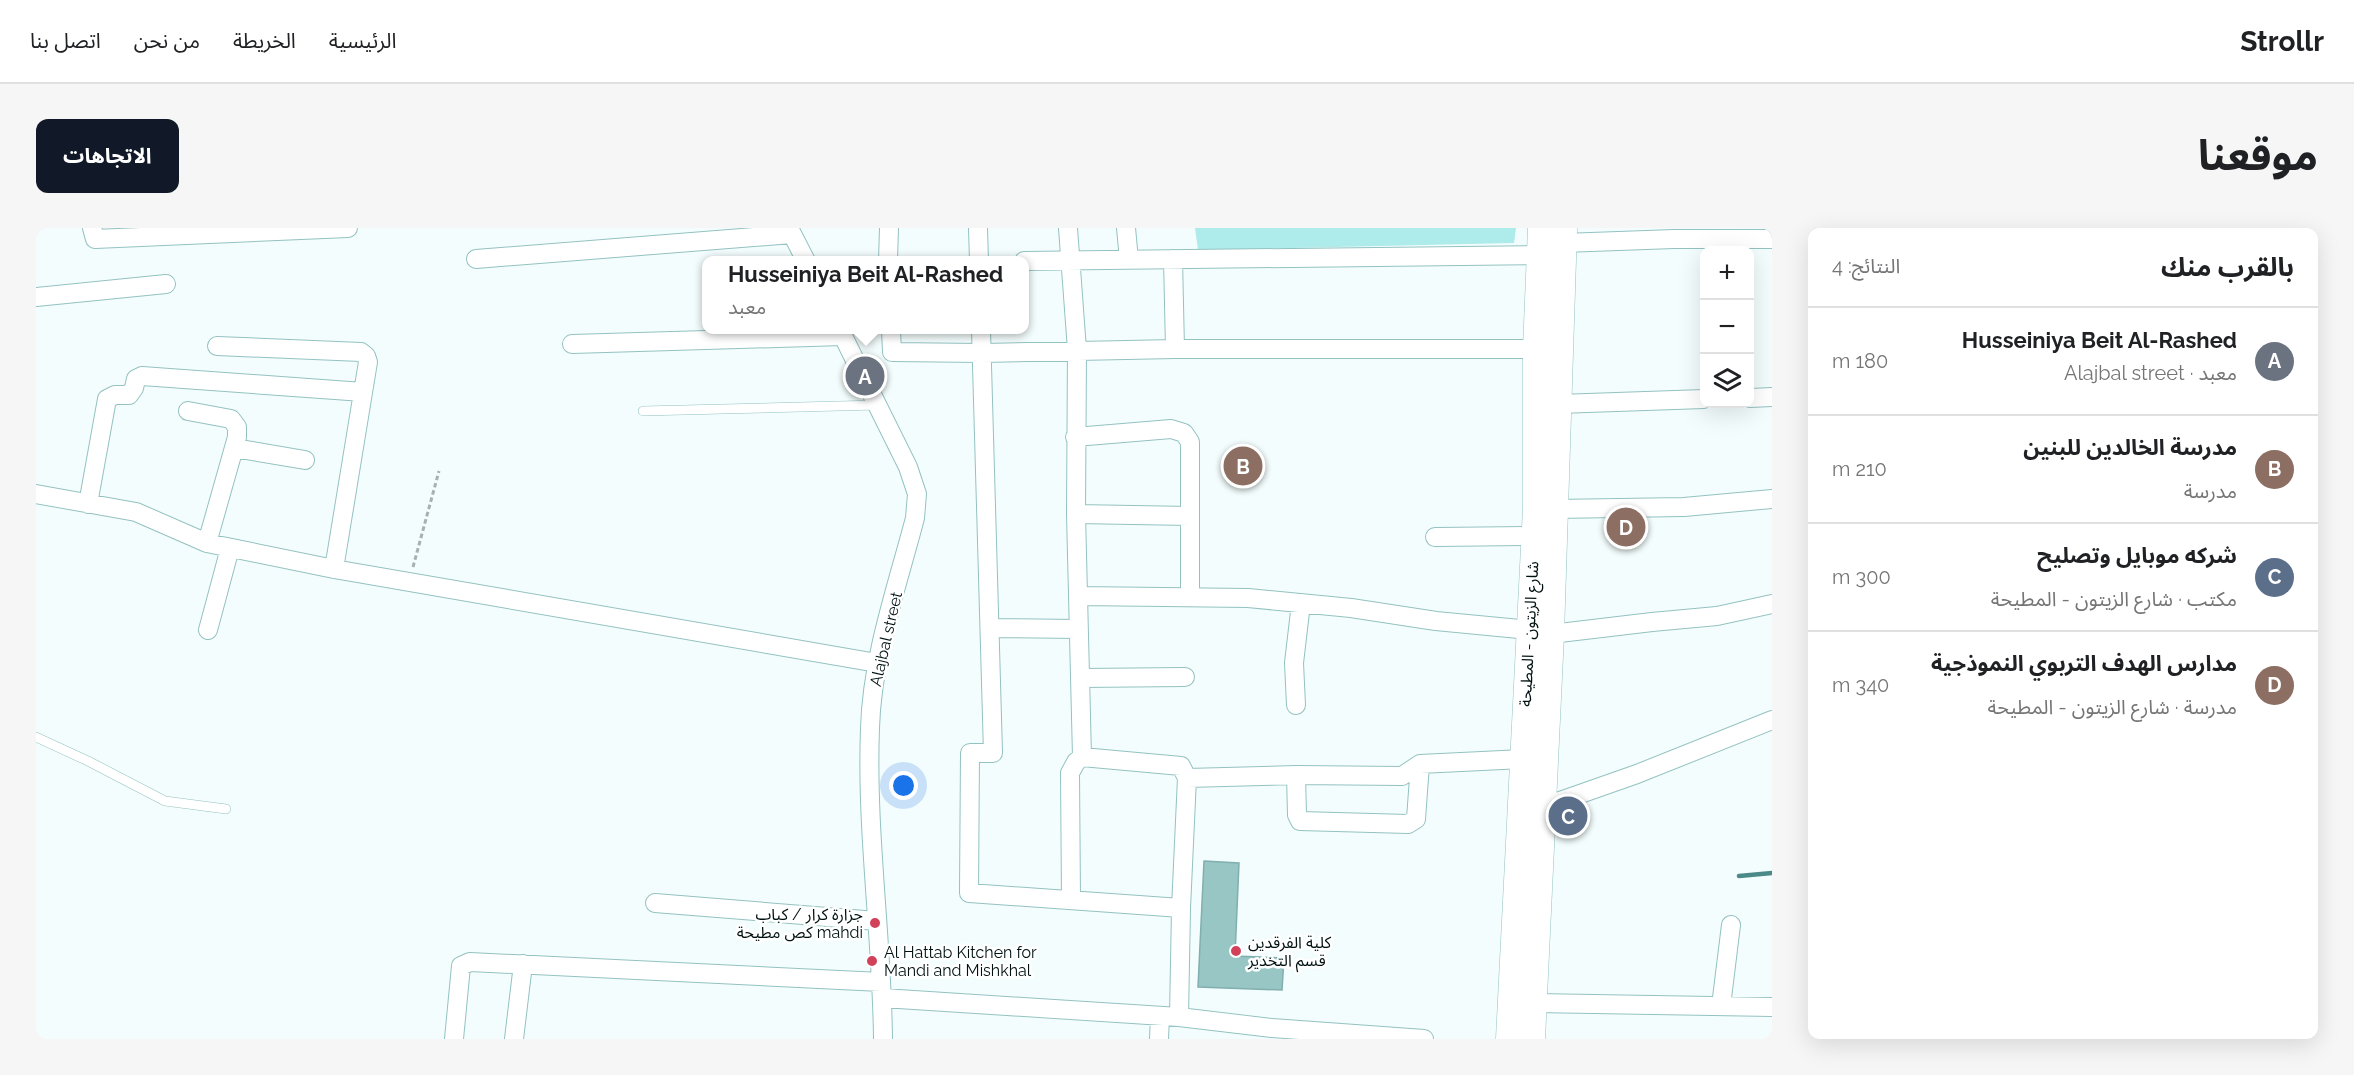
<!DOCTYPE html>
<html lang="ar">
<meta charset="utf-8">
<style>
:root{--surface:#fff;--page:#f6f6f6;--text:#202124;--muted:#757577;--line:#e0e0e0;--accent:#111827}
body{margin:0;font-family:Raleway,"Noto Sans Arabic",sans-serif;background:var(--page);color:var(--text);direction:rtl}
.controls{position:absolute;right:18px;top:18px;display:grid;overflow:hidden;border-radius:12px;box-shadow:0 6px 24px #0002}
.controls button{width:54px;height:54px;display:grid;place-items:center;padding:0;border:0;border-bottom:2px solid var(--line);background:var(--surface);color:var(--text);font:30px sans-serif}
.you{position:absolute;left:868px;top:558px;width:21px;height:21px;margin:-15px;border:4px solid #fff;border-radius:50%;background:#1a73e8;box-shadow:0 0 0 9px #1a73e833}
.badge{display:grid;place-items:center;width:39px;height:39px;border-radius:50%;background:var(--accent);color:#fff;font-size:20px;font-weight:700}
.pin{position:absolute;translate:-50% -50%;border:3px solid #fff;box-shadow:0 2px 6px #0006}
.popup{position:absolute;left:666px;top:28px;width:327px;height:78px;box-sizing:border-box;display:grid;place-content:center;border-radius:12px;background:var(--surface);filter:drop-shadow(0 2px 4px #0005);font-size:20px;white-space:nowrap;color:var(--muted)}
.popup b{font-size:22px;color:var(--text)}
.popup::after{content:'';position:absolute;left:50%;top:100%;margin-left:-12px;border:12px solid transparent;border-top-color:var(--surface)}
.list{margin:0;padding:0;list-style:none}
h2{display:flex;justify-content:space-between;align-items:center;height:78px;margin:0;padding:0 24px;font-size:26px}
h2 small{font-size:20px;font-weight:400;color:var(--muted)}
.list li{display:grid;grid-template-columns:39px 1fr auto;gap:18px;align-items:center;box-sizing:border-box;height:108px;padding:0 24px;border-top:2px solid var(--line)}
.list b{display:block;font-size:22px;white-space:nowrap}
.list p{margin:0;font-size:20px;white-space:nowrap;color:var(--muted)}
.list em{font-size:20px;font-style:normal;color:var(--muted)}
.icon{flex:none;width:33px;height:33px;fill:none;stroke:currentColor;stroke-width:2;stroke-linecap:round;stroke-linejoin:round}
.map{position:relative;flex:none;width:1736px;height:811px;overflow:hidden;direction:ltr;border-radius:12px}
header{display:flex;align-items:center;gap:36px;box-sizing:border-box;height:84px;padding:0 30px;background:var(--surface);border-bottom:2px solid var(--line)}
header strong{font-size:28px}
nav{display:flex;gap:33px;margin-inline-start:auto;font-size:21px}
.intro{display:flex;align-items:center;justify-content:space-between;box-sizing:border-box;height:144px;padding:0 36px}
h1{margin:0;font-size:42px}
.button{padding:15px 27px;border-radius:12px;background:var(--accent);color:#fff;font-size:21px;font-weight:700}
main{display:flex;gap:36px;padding:0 36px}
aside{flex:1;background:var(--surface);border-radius:12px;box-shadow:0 6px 24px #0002}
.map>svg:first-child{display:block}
</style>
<header>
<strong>Strollr</strong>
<nav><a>الرئيسية</a><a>الخريطة</a><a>من نحن</a><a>اتصل بنا</a></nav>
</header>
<div class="intro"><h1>موقعنا</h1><a class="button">الاتجاهات</a></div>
<main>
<aside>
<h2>بالقرب منك<small>النتائج: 4</small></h2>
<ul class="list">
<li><span class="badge" style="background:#6b7280">A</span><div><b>Husseiniya Beit Al-Rashed</b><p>معبد · Alajbal street</p></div><em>180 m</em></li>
<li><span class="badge" style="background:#8d6e63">B</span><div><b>مدرسة الخالدين للبنين</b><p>مدرسة</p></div><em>210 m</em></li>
<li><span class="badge" style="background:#5c6f8a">C</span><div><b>شركه موبايل وتصليح</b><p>مكتب · شارع الزيتون - المطيحة</p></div><em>300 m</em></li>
<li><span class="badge" style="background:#8d6e63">D</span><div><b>مدارس الهدف التربوي النموذجية</b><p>مدرسة · شارع الزيتون - المطيحة</p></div><em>340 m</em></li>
</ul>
</aside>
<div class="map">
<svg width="1736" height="811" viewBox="0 0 1736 811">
<rect width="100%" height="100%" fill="#f4fdfd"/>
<path fill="#aeeceb" d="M1159,0H1480L1478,15L1162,22Z"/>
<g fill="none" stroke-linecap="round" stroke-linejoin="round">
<path stroke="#4c8989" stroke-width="4.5" d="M1703,648L1736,645"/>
</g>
<path fill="#98c6c5" stroke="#81aeae" stroke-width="1.5" d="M1168,633L1203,635L1199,728L1248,730L1246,762L1162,759Z"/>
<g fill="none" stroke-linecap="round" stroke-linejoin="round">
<defs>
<path id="service" d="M607,183L841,177
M0,509L52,533L129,573L190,581"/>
<path id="minor" d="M56,0L59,11L312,0
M753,0L770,33
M942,0L943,33
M1032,0L1041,122L1040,286L1046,529
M1090,0L1093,32
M1527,15L1638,11H1736
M440,31L756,6
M1137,31L1139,121
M852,33L853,0
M988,33L1505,27
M0,69L130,56
M804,102L872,239L881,266L879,290C861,359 836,429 834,500C830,604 846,707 847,811
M855,102L856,124L946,125L1139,121H1500
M945,102L957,525H934L933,665L1145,680
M536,116L807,108
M181,118L325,124L330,128L332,134L298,341
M1714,170L1736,169
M1522,176L1668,171
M152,183L195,191L201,199V209L171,315
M1039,209L1135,201L1148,205L1154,214V368
M198,220L269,232
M0,266L100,284L171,315L298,341L841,435
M52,276L71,171L79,167H93L98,160L100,151L106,148L327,164
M1518,281L1648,279L1736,271
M1040,286L1154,288
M1399,309L1498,308
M1043,368L1212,370L1315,380L1400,393L1494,402
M954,400L1042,401
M172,402L194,320
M1515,406L1616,394L1681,388L1736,376
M1045,450L1149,449
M1260,477L1258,435L1265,375
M1260,547L1261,587L1264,593L1372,596L1380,591L1384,536
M1151,550L1260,547L1366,548L1384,536L1487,531
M1507,579L1601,546L1736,492
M1035,672L1034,545L1040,534L1046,529L1145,538L1151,550L1145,680L1143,789
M619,675L841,693
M847,770L1143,789L1236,800L1388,811
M1498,775L1736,779
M1685,778L1695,697
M418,811L425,738L434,734L845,754
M478,811L487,736
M1123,811L1124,788"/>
<path id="secondary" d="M1473,811L1500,280V121L1505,0
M1496,811L1515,406L1528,0"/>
</defs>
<use href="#service" stroke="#93c2c1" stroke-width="10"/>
<use href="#minor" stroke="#93c2c1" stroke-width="20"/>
<use href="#secondary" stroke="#93c2c1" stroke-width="27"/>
<path stroke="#a6b1b1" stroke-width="3" stroke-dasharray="4.5 3" stroke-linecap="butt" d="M377,339L403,243"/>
<use href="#service" stroke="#fff" stroke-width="9"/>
<use href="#minor" stroke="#fff" stroke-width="18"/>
<use href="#secondary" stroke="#fff" stroke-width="26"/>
</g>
<g fill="#d14159" stroke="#fff" stroke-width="2">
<circle cx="839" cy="695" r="6"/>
<circle cx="1200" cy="723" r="6"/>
<circle cx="836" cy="733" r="6"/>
</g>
<g text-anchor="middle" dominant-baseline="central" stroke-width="5" stroke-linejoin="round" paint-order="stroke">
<g font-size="16" fill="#011111" stroke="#fff">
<text transform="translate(1493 406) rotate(-87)">شارع الزيتون - المطيحة</text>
<text transform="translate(850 411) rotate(-77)">Alajbal street</text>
</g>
<g font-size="16" fill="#011111" stroke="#fff" text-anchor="start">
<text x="827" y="686" text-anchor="end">جزارة كرار / كباب<tspan x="827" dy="18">كص مطيحة mahdi</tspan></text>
<text x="1212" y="714">كلية الفرقدين<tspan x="1212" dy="18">قسم التخدير</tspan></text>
<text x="848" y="724">Al Hattab Kitchen for<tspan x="848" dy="18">Mandi and Mishkhal</tspan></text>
</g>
</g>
</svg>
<div class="controls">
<button>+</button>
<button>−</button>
<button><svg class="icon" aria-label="layers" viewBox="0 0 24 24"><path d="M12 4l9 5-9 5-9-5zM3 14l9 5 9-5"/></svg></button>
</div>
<div class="you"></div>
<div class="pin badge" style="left:829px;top:148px;background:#6b7280">A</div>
<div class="popup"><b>Husseiniya Beit Al-Rashed</b>معبد</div>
<div class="pin badge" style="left:1207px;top:238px;background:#8d6e63">B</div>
<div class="pin badge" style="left:1532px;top:588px;background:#5c6f8a">C</div>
<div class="pin badge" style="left:1590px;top:299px;background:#8d6e63">D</div>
</div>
</main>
